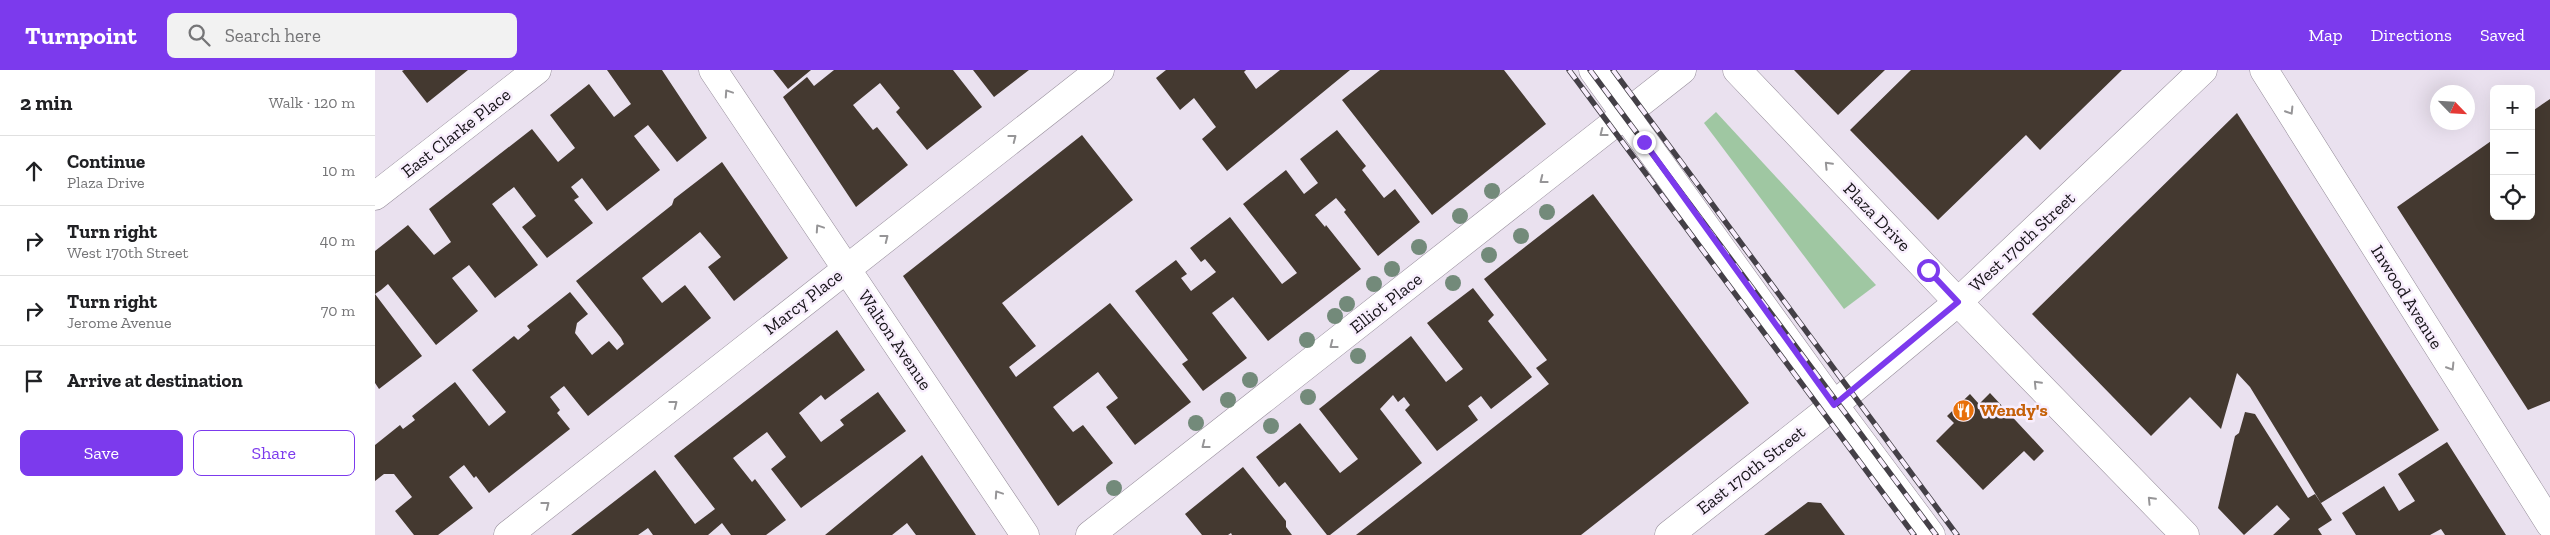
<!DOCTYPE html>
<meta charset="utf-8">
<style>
:root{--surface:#fff;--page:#f2f2f2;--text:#202124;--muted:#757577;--line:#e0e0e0;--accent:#7c3aed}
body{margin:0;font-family:"Zilla Slab",serif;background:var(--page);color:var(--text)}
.controls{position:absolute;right:15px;top:15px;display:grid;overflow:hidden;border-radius:8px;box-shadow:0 5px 20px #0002}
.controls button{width:45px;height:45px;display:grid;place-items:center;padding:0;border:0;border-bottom:1px solid var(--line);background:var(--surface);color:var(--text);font:25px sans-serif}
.compass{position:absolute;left:2055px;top:15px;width:45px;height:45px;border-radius:50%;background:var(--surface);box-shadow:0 5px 20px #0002;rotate:115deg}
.stop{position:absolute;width:15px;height:15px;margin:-11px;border:4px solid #7c3aed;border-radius:50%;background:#fff}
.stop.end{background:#7c3aed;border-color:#fff;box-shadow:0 1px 5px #0008}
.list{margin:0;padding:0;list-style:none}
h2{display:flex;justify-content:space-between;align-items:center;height:65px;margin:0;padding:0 20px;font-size:21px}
h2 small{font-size:16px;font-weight:400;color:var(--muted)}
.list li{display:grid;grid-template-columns:32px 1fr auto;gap:15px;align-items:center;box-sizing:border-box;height:70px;padding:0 20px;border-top:1px solid var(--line)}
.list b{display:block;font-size:19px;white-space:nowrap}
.list p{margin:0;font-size:16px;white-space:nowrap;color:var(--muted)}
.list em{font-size:16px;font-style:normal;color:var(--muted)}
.actions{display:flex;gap:10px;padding:15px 20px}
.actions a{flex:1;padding:11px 0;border:1px solid var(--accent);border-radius:8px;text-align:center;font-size:18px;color:var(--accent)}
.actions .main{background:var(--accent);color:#fff}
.icon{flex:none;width:28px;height:28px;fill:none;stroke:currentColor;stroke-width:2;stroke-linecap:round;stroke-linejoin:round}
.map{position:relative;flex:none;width:2175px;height:465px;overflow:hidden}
header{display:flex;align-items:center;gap:30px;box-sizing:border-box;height:70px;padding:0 25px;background:var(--accent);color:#fff}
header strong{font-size:24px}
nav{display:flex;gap:28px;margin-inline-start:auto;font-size:18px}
.search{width:350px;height:45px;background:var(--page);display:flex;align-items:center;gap:12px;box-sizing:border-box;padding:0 18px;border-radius:8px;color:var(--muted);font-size:19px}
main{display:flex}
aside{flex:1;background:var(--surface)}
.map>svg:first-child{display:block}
</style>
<header>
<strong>Turnpoint</strong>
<div class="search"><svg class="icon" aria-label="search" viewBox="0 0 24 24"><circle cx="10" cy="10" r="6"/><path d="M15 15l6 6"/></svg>Search here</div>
<nav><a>Map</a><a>Directions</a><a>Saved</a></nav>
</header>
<main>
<aside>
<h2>2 min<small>Walk · 120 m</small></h2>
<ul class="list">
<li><svg class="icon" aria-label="ahead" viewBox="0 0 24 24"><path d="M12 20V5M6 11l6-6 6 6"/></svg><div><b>Continue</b><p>Plaza Drive</p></div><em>10 m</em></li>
<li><svg class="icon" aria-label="right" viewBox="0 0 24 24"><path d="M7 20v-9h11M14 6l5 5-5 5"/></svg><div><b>Turn right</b><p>West 170th Street</p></div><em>40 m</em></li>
<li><svg class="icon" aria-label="right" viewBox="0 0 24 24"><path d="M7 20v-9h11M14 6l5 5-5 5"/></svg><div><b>Turn right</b><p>Jerome Avenue</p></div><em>70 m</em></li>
<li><svg class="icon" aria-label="arrive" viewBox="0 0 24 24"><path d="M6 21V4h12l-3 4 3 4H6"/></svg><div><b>Arrive at destination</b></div></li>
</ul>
<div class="actions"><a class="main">Save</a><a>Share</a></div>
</aside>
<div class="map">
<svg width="2175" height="465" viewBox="0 0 2175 465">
<rect width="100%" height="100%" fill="#eae1ef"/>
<path fill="#9fc7a2" d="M1341,42L1501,215L1469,239L1329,53Z"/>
<path fill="#443930" d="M29,0H93L52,33L27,1Z
M232,0H287L332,68L302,92L273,55L259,66L285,100L232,141L207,108L196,117L204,127L199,130L218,153L172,188L147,157L161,146L139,117L117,134L163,195L120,228L94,195L77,208L103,241L61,275L13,214L6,220L0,224L47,286L4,319L0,313V181L33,155L59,185L76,172L54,139L157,59L183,92L200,78L175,45L214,14L239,47L256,34Z
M398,0H436L413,19Z
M459,0H578L607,37L552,80L521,42L525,38L505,13L478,35L498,60L502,57L533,95L481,137L408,27L432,7L439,16Z
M598,0H654L619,27Z
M791,0H871L869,2L881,19L905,0H975L852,101L827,69L841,57L819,28L805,40L781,8Z
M1005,0H1129L1171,54L1057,145L967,30Z
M1419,0H1510L1463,45Z
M1536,0H1747L1665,80L1651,65L1563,150L1475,60Z
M2175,29V331L2153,340L2022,137L2119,69V146H2156V42Z
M1862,43L2064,360L1946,433L1875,317L1862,303L1846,359L1815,327L1776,366L1657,244Z
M962,60L991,96L987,100L1009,128L1020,119L1045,152L1003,186L969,142L971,140L961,128L940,145L950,157L951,155L986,199L893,271L858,227L837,243L872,288L828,321L807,294L813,290L760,221L801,190L812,204L806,208L816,221L841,202L830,189L826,192L815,178L855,147L907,214L922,203L868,134L911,100L929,124L943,113L925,89Z
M707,65L758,130L627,233L661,276L634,297L641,307L735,233L816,332L760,375L731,337L743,328L723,302L678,337L698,362L708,355L738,393L683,436L528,206Z
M347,92L413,188L359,231L333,197L346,187L325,162L267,208L287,233L310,215L336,248L213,346L189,316L175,327L185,340L182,343L195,359L114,423L101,406L99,408L89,395L74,407L98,438L63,465H39L20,441L37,427L19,404H9L0,411V375L25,355L28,359L40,350L37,346L80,312L114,356L131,342L97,300L139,266L143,270L155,260L152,256L195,222L213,244L202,253L200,263L217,285L234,271L242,280L249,274L246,268L201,211L297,135L299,129Z
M1218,124L1374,333L1206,465H981L1174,314L1161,298L1172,290L1109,209Z
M1098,218L1119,245L1113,251L1157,307L1116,339L1106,326L1093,336L1103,350L1062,381L1030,340L1035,335L1029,327L1023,332L1018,325L1005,339L1047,393L955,465H952L910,412L904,417L881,387L925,353L965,403L983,389L944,339L1036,266L1071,312L1088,299L1052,253Z
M462,260L490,300L450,330L446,325L424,343L446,372L469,355L465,350L503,322L531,361L426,438L396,399L411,387L392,362L358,388L377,412L380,409L411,450L391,465H356L347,453L333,465H278L273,458L263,465H196L280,400L320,454L340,439L299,386Z
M1615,323L1669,381L1659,391L1649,381L1608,420L1561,371L1579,353L1572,346L1595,324L1604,334Z
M1870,342L1880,344L1933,428L1940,424L1957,450L1943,459L1947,465H1898L1915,449L1902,435L1869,465L1843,438L1860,366L1864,363Z
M2072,372L2131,465H2070L2066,459L2055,465H1981L1967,443L2009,416L2024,441L2040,431L2023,404Z
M547,385L601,465H541L532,453L517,465H450Z
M868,397L911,451V457L917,465H857L856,463L853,465H827L810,444Z
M1433,432L1446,433L1470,465H1389Z"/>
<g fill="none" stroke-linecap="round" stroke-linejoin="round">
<defs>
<path id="minor" d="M338,0L650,465
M1362,0L1583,232L1810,465
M1889,0L2175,454
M0,126L162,0
M133,465L725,0
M715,465L1307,0"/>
<path id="tertiary" d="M1294,465L1459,335L1583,232L1828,0"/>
<path id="secondary" d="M1218,0L1459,335L1556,465"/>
</defs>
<use href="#minor" stroke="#968d9a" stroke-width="29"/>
<use href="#tertiary" stroke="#968d9a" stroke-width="29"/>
<use href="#secondary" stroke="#968d9a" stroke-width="29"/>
<use href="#minor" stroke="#fff" stroke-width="28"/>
<use href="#tertiary" stroke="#fff" stroke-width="28"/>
<use href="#secondary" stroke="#fff" stroke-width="28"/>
<defs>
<path id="rail" d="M1194,0L1539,465
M1215,0L1561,465
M1238,0L1582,465"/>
</defs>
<use href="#rail" stroke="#444047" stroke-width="5.5"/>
<use href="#rail" stroke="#f8eefd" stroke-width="4" stroke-dasharray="11" stroke-linecap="butt"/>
</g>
<g fill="#738a7a">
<circle cx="1117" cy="121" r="8"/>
<circle cx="1172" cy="142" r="8"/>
<circle cx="1085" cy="146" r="8"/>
<circle cx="1146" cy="166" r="8"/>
<circle cx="1044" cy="177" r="8"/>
<circle cx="1114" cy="185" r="8"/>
<circle cx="1017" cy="199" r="8"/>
<circle cx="1078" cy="213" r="8"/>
<circle cx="999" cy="214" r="8"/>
<circle cx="972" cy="234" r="8"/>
<circle cx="960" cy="246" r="8"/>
<circle cx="932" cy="270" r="8"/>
<circle cx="983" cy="286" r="8"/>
<circle cx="875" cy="310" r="8"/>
<circle cx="933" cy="327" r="8"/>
<circle cx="853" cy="330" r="8"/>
<circle cx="821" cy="353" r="8"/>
<circle cx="896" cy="356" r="8"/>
<circle cx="739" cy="418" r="8"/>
</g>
<defs><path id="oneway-chevron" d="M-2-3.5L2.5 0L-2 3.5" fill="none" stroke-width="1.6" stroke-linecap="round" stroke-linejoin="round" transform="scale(1.25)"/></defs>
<g stroke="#969597">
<use href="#oneway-chevron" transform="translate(353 23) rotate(-124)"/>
<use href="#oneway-chevron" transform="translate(1915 41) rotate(58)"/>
<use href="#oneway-chevron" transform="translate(1228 63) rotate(142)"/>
<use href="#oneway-chevron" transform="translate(638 68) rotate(-38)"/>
<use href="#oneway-chevron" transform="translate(1453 95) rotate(-134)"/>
<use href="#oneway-chevron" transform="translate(1168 110) rotate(142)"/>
<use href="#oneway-chevron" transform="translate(444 158) rotate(-124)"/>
<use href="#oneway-chevron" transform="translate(510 168) rotate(-38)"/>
<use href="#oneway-chevron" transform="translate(958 275) rotate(142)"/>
<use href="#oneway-chevron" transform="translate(2076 297) rotate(58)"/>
<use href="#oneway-chevron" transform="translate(1662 314) rotate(-134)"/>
<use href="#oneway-chevron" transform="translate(299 334) rotate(-38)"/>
<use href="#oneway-chevron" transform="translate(830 375) rotate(142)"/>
<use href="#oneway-chevron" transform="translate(623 424) rotate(-124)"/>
<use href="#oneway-chevron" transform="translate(1776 430) rotate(-134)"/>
<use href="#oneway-chevron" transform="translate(171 435) rotate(-38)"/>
</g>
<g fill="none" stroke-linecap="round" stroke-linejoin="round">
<path stroke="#7c3aed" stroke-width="6" d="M1269,72L1459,335L1583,232L1553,200"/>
</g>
<defs>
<symbol id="restaurant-disc" viewBox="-11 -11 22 22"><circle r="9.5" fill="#e8710a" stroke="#f8eefd"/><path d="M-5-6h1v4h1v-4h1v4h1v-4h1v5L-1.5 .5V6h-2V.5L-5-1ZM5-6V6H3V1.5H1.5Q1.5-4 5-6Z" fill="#fff"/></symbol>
</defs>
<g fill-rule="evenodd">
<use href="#restaurant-disc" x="1576" y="328" width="25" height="25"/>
</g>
<g text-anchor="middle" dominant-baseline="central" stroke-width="5" stroke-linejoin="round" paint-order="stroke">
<g font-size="18" fill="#161318" stroke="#f8eefd">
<text transform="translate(81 63) rotate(-38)">East Clarke Place</text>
<text transform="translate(1502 147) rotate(46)">Plaza Drive</text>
<text transform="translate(1647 172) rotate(-43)">West 170th Street</text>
<text transform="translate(2032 227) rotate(58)">Inwood Avenue</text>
<text transform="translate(428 232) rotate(-38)">Marcy Place</text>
<text transform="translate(1011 233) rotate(-38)">Elliot Place</text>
<text transform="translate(520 270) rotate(56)">Walton Avenue</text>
<text transform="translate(1376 400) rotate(-38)">East 170th Street</text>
</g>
<g font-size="18" font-weight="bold" fill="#c56008" stroke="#f8eefd" text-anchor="start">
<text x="1605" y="340">Wendy's</text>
</g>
</g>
</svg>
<div class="controls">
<button>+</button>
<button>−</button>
<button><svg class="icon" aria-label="locate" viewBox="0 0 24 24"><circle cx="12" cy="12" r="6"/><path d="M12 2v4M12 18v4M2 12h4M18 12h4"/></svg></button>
</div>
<svg class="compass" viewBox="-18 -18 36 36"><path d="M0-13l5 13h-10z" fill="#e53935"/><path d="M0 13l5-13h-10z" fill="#757577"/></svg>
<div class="stop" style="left:1553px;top:200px"></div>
<div class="stop end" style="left:1269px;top:72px"></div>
</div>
</main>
